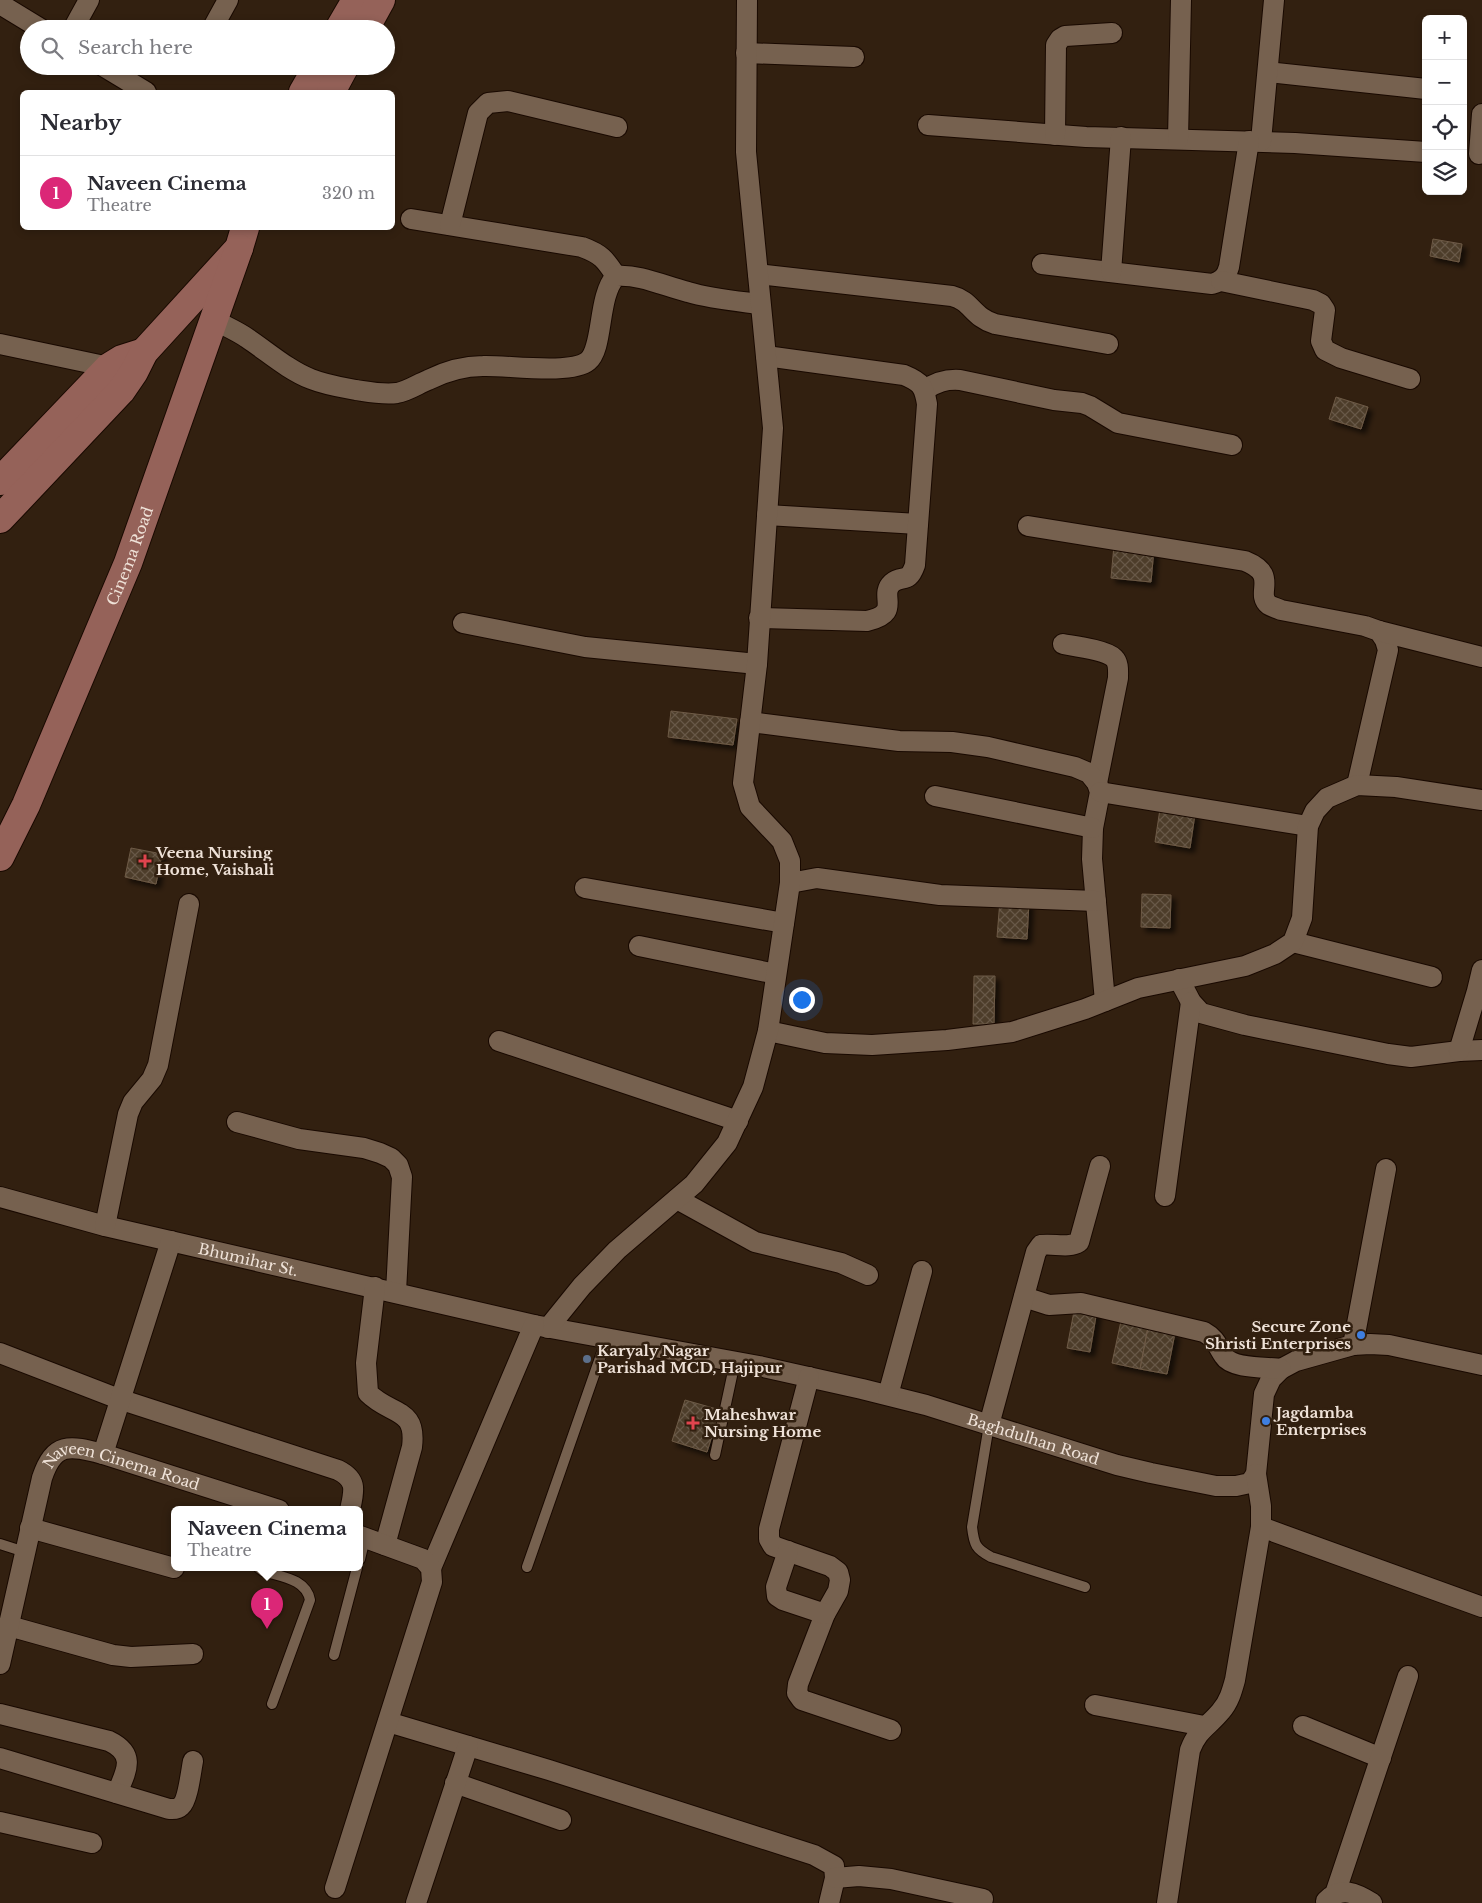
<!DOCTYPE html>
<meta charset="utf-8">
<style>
:root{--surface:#fff;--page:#f2f2f3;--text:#2b2b33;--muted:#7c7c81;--line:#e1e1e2;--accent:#db2777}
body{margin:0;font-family:"Libre Baskerville",serif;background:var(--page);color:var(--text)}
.controls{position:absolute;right:15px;top:15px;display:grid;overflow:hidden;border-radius:8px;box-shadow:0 2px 8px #0003}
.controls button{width:45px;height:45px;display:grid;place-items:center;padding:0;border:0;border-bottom:1px solid var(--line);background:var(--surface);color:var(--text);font:25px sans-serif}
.you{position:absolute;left:801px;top:999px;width:18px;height:18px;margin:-12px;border:4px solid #fff;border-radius:50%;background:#1a73e8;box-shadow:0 0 0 8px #1a73e833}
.badge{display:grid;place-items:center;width:32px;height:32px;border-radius:50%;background:var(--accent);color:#fff;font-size:16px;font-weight:700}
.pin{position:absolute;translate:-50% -41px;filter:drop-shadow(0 1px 2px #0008)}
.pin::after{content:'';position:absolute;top:26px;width:18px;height:15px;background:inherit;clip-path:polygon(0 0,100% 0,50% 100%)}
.popup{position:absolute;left:171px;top:1506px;width:192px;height:65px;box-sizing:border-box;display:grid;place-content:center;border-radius:8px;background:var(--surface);filter:drop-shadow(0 1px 4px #0005);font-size:16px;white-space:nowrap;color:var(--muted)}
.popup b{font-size:19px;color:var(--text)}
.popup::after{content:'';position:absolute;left:50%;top:100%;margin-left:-10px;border:10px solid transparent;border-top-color:var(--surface)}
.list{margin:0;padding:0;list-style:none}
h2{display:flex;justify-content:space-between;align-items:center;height:65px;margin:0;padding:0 20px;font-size:21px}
h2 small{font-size:16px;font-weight:400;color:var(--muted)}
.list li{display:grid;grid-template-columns:32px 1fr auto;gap:15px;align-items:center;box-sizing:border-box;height:75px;padding:0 20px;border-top:1px solid var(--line)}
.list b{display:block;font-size:19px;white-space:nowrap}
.list p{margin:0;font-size:16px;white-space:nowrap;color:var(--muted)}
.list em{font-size:16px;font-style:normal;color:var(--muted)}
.icon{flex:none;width:28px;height:28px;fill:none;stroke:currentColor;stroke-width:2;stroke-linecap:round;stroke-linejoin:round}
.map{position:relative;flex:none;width:1482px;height:1903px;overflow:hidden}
.search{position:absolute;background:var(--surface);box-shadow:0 2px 8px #0003;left:20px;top:20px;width:375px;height:55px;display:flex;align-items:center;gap:12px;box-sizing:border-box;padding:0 18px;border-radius:28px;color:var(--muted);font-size:19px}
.panel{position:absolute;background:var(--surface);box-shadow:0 2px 8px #0003;left:20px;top:90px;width:375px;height:140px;border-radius:8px}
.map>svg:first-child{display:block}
</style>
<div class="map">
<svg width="1482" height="1903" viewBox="0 0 1482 1903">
<defs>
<pattern id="building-cross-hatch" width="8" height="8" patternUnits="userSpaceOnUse" patternTransform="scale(1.25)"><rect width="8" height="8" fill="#4d3c29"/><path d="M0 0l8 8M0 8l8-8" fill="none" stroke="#675847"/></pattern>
<filter id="shadow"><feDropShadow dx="4.5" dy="4.5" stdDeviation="2.5" flood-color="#0009"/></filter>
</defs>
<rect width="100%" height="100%" fill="#322010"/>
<path fill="url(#building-cross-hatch)" stroke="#6d5a46" filter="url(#shadow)" d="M1433,239L1462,244L1459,262L1430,256Z
M1336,397L1368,407L1361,429L1329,419Z
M1114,545L1154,549L1151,582L1111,578Z
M671,711L737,719L733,745L668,737Z
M1160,809L1195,814L1190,848L1155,842Z
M131,848L162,854L156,884L125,877Z
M1142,894L1171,895L1170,928L1141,927Z
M1000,900L1029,902L1027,939L997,937Z
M974,976H995L994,1024H973Z
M1075,1306L1097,1310L1090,1352L1067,1348Z
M1121,1321L1148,1327L1140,1369L1112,1363Z
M1148,1327L1175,1333L1167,1374L1140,1369Z
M685,1400L720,1410L707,1452L672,1441Z"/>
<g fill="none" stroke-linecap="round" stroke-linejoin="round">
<defs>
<path id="lane" d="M989,1425L972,1527C974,1545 976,1549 991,1557L1085,1587
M715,1455L735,1362
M0,1544L25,1552
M360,1559L365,1538
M527,1567L607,1338
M259,1568L263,1571C282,1577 306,1579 310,1600L272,1704
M334,1655L357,1568"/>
<g id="street">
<path d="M0,4L41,29"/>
<path d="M73,29L89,0"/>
<path d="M212,29L228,0"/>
<path d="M746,53L854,57"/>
<path d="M103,66L146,92"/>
<path d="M1268,72L1426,89"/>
<path d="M928,125L1086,137L1295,143L1426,152"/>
<path d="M1055,135L1056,45L1060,39L1065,36L1112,33"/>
<path d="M1178,139L1181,0"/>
<path d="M1261,141L1274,0"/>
<path d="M1479,154L1482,114"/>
<path d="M411,219L582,247C601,254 605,259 616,276"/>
<path d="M450,225L478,113L488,103L508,101L617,127"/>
<path d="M1042,264L1212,284C1222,281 1226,277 1229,267L1249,141"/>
<path d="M1111,272L1121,137"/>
<path d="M758,274L952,296C972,301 972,317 995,324L1108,344"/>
<path d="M1221,281L1313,300L1321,304L1325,310L1321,341L1325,350L1341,358L1410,379"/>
<path d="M214,320C225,326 237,331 247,338C268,352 288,370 311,379C326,385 340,387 356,390C369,392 383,395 397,393C408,391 418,384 428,380C446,371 464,366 483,366C506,365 571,375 588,361C604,348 597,296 616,276C640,274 664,286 688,292C711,299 736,301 760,304"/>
<path d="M0,344L109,367"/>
<path d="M925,390C936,382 946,379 960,380L1054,400L1082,403L1090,406L1118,423L1232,445"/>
<path d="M767,515L918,524"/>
<path d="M1028,526L1245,561C1280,575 1254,593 1269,605C1272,607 1277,608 1281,610L1365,626L1379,631L1385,640L1388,650L1357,785"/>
<path d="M759,618L867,621C903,613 878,596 892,583C902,574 908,585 915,565L927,404C924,386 921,382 904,375L766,356"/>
<path d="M463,623L585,647L757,664"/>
<path d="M1379,631L1482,657"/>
<path d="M1063,644C1074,646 1106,650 1114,658C1119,663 1118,671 1118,678L1097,783"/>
<path d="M750,722L899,741L952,742L988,747L1075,767L1089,773L1097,783L1100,792L1093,828L1092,859L1105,1001"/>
<path d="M1100,792L1308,826"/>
<path d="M935,796L1093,828"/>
<path d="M790,883L817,878L940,895L1096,901"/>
<path d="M585,888L784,923"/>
<path d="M1293,942L1432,977"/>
<path d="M639,946L776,974"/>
<path d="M1179,979L1191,1002L1201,1013L1245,1025L1388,1054L1411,1057L1459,1051L1482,1050"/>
<path d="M768,1031L825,1043L872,1045L947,1040L1012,1032L1085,1009L1138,988L1245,966L1275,954L1293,942L1302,918L1308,826L1315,811L1327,798L1357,785L1396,787L1482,800"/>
<path d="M499,1041L738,1121"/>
<path d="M1459,1051L1477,991L1482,970"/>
<path d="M237,1122L299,1139L364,1148L380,1153L391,1158L398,1165L402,1177L396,1292"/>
<path d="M1165,1196L1191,1002"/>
<path id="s1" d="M0,1197L105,1226L534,1325L759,1366L862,1389L926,1405L1117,1465L1151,1473L1216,1486H1236L1250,1483L1256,1474L1264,1394L1271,1379L1281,1369L1296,1361L1353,1345L1370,1344L1389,1345L1482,1365"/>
<path d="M677,1199L755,1242L841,1263L868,1275"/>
<path d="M105,1226L128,1114L133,1102L152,1079L158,1065L189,904"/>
<path d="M375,1287L366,1363L368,1393C391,1416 417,1407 412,1447L385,1545"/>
<path d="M1024,1297L1049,1305L1081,1303L1204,1332C1215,1338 1217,1345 1224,1356C1232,1369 1267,1367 1281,1369"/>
<path d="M548,1328L582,1286L617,1250L694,1184L727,1143L753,1087L768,1031L790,883V861L782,841L750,807L743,783L757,664L773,428L746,152L747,0"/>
<path d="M1353,1345L1386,1169"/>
<path d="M0,1353L119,1399L338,1470C358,1480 354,1491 350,1510"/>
<path d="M809,1377L769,1529V1539L773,1546L830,1566L838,1572L840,1580L838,1591L825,1614L798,1684L797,1693L802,1700L891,1730"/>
<path d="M888,1395L922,1271"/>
<path d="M989,1425L1036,1252L1041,1245C1054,1243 1068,1249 1079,1242L1100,1166"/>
<path d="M103,1454L171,1241"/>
<path d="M1261,1527L1482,1607"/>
<path d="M30,1528L174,1568"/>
<path d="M788,1551L776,1587L777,1596L783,1600L825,1614"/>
<path d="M431,1568L534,1325"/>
<path d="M9,1626L113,1655L131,1657L193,1654"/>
<path id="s2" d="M0,1664L42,1478C54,1442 69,1445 103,1454L279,1510"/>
<path d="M1095,1705L1204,1726"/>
<path d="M0,1714L109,1741C136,1754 127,1770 117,1793"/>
<path d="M388,1722L549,1770L814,1855L834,1866L835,1878L829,1903"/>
<path d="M1303,1726L1381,1758"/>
<path d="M0,1758L169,1809C173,1809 177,1810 181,1806C188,1800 191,1771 193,1761"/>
<path d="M455,1783L561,1820"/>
<path d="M0,1822L92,1843"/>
<path d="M835,1878L859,1876L891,1879L983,1899"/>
<path d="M335,1888L432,1582L431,1568L423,1559L360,1536"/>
<path d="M1335,1894L1408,1676"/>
<path d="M1326,1901C1341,1886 1356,1893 1372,1903"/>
<path d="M416,1903L468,1746"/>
<path d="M1167,1903L1190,1750C1198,1729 1208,1727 1221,1711C1229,1702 1232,1691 1235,1680L1261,1527V1506L1256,1474"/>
</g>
<g id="secondary">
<path d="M339,29L356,0"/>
<path d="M365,29L381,0"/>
<path d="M303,92L318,66"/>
<path d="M331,92L345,66"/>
<path d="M0,481L109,367L122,359L144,352"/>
<path d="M0,519L121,391L134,372L144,352L239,248L245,228"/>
<path id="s3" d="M0,857L26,805L128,563L239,248"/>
</g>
</defs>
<use href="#lane" stroke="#190900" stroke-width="12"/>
<use href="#street" stroke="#190900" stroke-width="22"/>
<use href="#secondary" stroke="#190900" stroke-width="30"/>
<use href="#lane" stroke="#76614f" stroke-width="10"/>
<use href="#street" stroke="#76614f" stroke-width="20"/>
<use href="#secondary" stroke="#956259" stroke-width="28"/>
</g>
<g fill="#e0444e" stroke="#322010" stroke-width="2">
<path d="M142.5 853.5h5v5h5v5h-5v5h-5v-5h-5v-5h5z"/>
<path d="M690.5 1415.5h5v5h5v5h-5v5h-5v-5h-5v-5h5z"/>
</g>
<g fill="#3f7fe0" stroke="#322010" stroke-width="2">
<circle cx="1361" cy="1335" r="5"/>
<circle cx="1266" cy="1421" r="5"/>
</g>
<circle fill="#5c6f8a" stroke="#322010" stroke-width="2" cx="587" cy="1359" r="5"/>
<g text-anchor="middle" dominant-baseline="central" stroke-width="5" stroke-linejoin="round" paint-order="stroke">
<g font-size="15" fill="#efe2d8" stroke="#322010">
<text stroke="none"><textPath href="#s3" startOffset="328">Cinema Road</textPath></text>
<text stroke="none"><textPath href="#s1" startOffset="256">Bhumihar St.</textPath></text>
<text stroke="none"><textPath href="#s1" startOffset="1062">Baghdulhan Road</textPath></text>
<text stroke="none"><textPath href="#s2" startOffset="286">Naveen Cinema Road</textPath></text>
</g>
<g font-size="15" font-weight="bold" fill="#efe2d8" stroke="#322010" text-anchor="start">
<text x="156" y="852">Veena Nursing<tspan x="156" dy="17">Home, Vaishali</tspan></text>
<text x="1351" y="1326" text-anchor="end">Secure Zone<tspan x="1351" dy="17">Shristi Enterprises</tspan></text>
<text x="597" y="1350">Karyaly Nagar<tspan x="597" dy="17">Parishad MCD, Hajipur</tspan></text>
<text x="1276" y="1412">Jagdamba<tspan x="1276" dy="17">Enterprises</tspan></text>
<text x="704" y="1414">Maheshwar<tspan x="704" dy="17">Nursing Home</tspan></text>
</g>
</g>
</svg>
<div class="controls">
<button>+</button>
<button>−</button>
<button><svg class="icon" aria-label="locate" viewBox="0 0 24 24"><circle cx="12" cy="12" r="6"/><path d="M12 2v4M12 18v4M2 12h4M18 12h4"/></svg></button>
<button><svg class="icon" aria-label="layers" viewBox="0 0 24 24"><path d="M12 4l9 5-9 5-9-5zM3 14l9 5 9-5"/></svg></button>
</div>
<div class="you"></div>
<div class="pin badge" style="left:267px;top:1629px">1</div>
<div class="popup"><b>Naveen Cinema</b>Theatre</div>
<div class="search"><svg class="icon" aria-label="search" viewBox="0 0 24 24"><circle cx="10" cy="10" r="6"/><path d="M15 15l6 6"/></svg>Search here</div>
<section class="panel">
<h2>Nearby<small></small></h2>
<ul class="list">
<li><span class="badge">1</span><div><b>Naveen Cinema</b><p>Theatre</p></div><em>320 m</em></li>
</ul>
</section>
</div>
